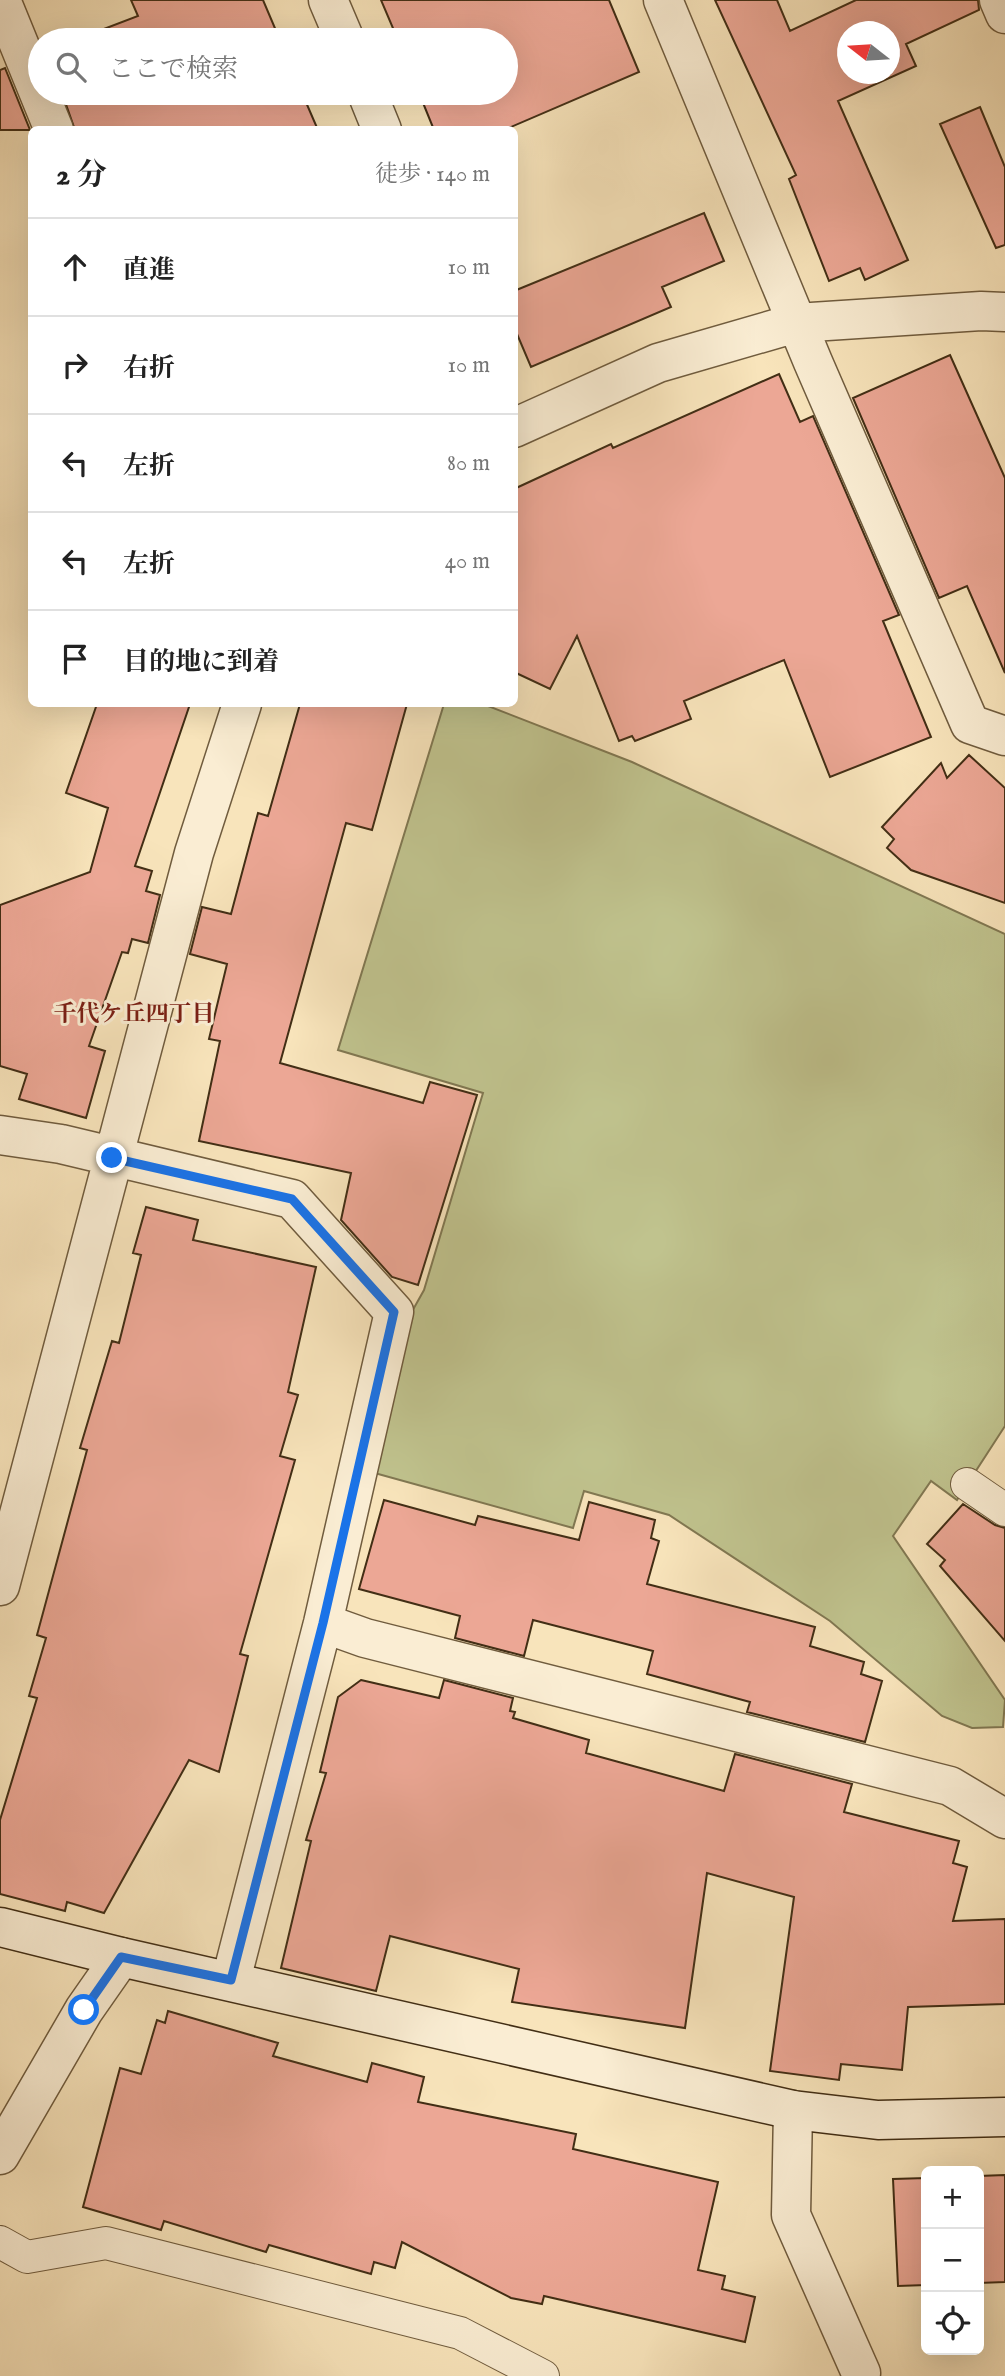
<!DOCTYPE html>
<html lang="ja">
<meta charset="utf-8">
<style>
:root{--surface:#fff;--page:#f6f6f6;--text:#222;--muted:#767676;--line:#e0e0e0}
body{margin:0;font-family:"IM FELL English","Noto Serif JP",serif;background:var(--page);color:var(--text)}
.controls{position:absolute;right:21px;bottom:21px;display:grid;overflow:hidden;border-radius:10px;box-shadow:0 7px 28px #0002}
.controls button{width:63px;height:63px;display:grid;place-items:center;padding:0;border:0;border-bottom:2px solid var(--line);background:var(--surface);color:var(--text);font:35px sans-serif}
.compass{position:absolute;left:837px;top:21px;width:63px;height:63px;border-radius:50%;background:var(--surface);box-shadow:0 7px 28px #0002;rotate:287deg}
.stop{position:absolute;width:21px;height:21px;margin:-16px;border:5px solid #1a73e8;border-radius:50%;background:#fff}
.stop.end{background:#1a73e8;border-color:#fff;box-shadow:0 2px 7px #0008}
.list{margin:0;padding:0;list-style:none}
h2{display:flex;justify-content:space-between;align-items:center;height:91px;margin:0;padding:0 28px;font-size:30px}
h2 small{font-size:23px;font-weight:400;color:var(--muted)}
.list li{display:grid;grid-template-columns:46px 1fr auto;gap:21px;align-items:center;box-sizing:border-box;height:98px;padding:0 28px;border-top:2px solid var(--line)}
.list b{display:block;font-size:26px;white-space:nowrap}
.list em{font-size:23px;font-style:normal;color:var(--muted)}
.icon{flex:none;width:38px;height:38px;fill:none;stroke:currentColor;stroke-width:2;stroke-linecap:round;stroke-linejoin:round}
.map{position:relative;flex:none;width:1005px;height:2376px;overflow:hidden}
.search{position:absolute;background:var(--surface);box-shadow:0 7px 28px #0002;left:28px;top:28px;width:490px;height:77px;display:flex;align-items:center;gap:18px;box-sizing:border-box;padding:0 24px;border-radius:38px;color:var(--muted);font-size:26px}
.panel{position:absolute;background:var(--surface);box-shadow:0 7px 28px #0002;left:28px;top:126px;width:490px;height:581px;border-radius:10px}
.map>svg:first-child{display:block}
</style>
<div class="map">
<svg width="1005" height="2376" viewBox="0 0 1005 2376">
<rect width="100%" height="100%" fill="#f8e4bb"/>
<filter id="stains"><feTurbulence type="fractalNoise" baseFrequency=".00286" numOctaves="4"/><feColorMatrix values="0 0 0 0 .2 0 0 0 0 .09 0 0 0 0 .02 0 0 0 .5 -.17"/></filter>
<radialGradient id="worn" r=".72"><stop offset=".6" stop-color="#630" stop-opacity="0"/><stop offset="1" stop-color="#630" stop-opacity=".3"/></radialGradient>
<path fill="#c0c38e" stroke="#817852" stroke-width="2" d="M444,704H483L632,762L1005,934V1426L957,1500L931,1481L893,1536L1005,1700L1003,1727L972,1728L942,1716L830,1621L669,1515L584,1491L573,1528L371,1472L410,1315L424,1290L483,1093L338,1050Z"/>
<path fill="#eca795" stroke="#422e15" stroke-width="2" fill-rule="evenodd" d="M131,0H263L280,40H75L138,16Z
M381,0H609L639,72L504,130H434L419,93H506V40H398Z
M715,0H777L790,31L856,0H978L979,10L906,44L916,66L838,101L908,260L865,280L860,268L829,281L789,179L796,175ZM848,32H890V74H848Z
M5,68L30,130H0V70Z
M62,93H302L318,130H75Z
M980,107L1005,167V245L996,248L940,124Z
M704,213L724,261L662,287L671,307L531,367L514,327V291Z
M950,355L1005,478V673L967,586L939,598L853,398Z
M779,374L800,422L813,416L899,615L883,621L931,737L830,777L784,660L684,701L691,719L635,741L632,736L619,741L577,636L550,689L514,672V489L611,444L613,448Z
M97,704H190L135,866L152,871L146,891L160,895L148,943L132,939L128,953L122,952L89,1046L105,1051L86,1118L19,1099L27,1074L0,1066V905L90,872L108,808L66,793Z
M300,704H407L372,830L346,823L280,1063L423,1103L430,1082L477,1095L418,1285L392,1277L341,1220L351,1173L199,1141L220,1041L209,1039L227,964L190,954L202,907L231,914L258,813L268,816Z
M969,755L1005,788V903L911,870L887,848L894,839L882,827L941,763L947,778Z
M146,1207L198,1220L193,1240L316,1267L288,1392L298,1395L280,1456L295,1460L240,1654L248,1656L219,1772L189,1760L104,1913L67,1902L65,1911L0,1894V1820L37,1698L29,1696L46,1638L37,1635L87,1450L80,1448L112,1341L119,1343L141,1255L133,1253Z
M384,1500L475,1525L478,1516L579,1540L589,1502L655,1520L651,1538L659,1541L647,1584L815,1627L810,1646L864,1662L861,1674L882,1681L865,1742L747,1712L750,1702L647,1674L653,1651L533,1620L524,1656L455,1638L460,1616L359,1589Z
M963,1504L995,1525L1005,1528V1641L940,1566L945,1560L927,1544Z
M361,1680L439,1698L444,1680L513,1698L510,1711L515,1712L513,1718L589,1740L586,1753L724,1791L735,1754L852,1784L844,1812L959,1841L953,1863L967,1867L953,1921L1005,1919V2004L908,2007L902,2070L841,2064L839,2080L770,2071L794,1897L707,1873L685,2028L512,2002L519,1969L390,1936L376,1991L281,1968L311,1841L306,1840L326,1773L320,1772L338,1697Z
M168,2011L278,2043L273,2056L367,2082L372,2063L424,2077L418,2102L576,2134L573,2149L718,2182L698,2270L725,2276L722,2289L755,2297L745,2342L544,2296L542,2304L511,2298L402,2242L395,2268L374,2262L371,2274L269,2245L266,2252L164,2221L161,2230L83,2207L120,2068L141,2074L157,2020L165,2023Z
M1005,2175V2282L979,2283V2176Z
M926,2178V2285L898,2286L893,2179Z"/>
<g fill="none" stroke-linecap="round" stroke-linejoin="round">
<defs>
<path id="lane" d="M967,1484L1005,1510
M0,2242L27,2257L106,2243L460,2333L543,2376"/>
<path id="street" d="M1,0L54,130
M328,0L345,40
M663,0L813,362L970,724L1005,736
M999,0L1005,14
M367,93L382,130
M514,428L658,363L796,323L981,311L1005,312
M0,1135L61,1144L292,1199L394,1312L323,1623L231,1980
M0,1586L194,853L242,704
M323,1623L365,1638L950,1786L1005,1819
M793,2110L791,2215L861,2373
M0,2155L84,2010L121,1957"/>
<path id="secondary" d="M0,1927L121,1957L793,2110L878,2120L1005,2117"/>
</defs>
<use href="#lane" stroke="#705c3e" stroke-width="34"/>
<use href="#street" stroke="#705c3e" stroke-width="41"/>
<use href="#secondary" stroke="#422e15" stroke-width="41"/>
<use href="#lane" stroke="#faedd3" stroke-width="32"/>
<use href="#street" stroke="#faedd3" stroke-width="38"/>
<use href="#secondary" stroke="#faedd3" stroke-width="38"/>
</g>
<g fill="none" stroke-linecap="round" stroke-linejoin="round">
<path stroke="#1a73e8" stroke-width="9" d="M84,2010L121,1957L231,1980L323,1623L394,1312L292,1199L112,1158"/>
</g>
<g text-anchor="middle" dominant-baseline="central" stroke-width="6" stroke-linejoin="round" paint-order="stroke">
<g font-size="23" font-weight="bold" fill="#7a1f14" stroke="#faedd3">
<text x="134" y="1014">千代ケ丘四丁目</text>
</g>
</g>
<rect width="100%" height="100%" filter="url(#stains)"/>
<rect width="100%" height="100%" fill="url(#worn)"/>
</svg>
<div class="controls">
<button>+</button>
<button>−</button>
<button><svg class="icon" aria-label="locate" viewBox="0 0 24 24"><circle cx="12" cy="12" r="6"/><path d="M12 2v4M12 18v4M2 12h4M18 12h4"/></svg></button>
</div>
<svg class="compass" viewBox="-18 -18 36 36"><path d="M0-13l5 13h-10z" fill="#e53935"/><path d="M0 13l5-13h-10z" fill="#767676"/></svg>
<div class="stop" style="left:84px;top:2010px"></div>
<div class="stop end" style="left:112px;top:1158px"></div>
<div class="search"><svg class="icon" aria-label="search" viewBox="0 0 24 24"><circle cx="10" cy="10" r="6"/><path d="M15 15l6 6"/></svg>ここで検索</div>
<section class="panel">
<h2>2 分<small>徒歩 · 140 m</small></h2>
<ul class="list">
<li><svg class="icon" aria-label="ahead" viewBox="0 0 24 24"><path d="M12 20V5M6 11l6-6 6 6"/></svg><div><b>直進</b></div><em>10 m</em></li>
<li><svg class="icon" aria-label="right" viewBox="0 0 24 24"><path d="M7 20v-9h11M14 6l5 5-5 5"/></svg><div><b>右折</b></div><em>10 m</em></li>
<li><svg class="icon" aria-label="left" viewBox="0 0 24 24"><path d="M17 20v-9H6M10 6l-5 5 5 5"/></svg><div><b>左折</b></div><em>80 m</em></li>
<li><svg class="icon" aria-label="left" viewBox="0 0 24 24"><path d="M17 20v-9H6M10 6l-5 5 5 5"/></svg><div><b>左折</b></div><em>40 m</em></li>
<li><svg class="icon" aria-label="arrive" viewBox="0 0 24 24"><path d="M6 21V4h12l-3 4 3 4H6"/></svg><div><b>目的地に到着</b></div></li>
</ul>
</section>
</div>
